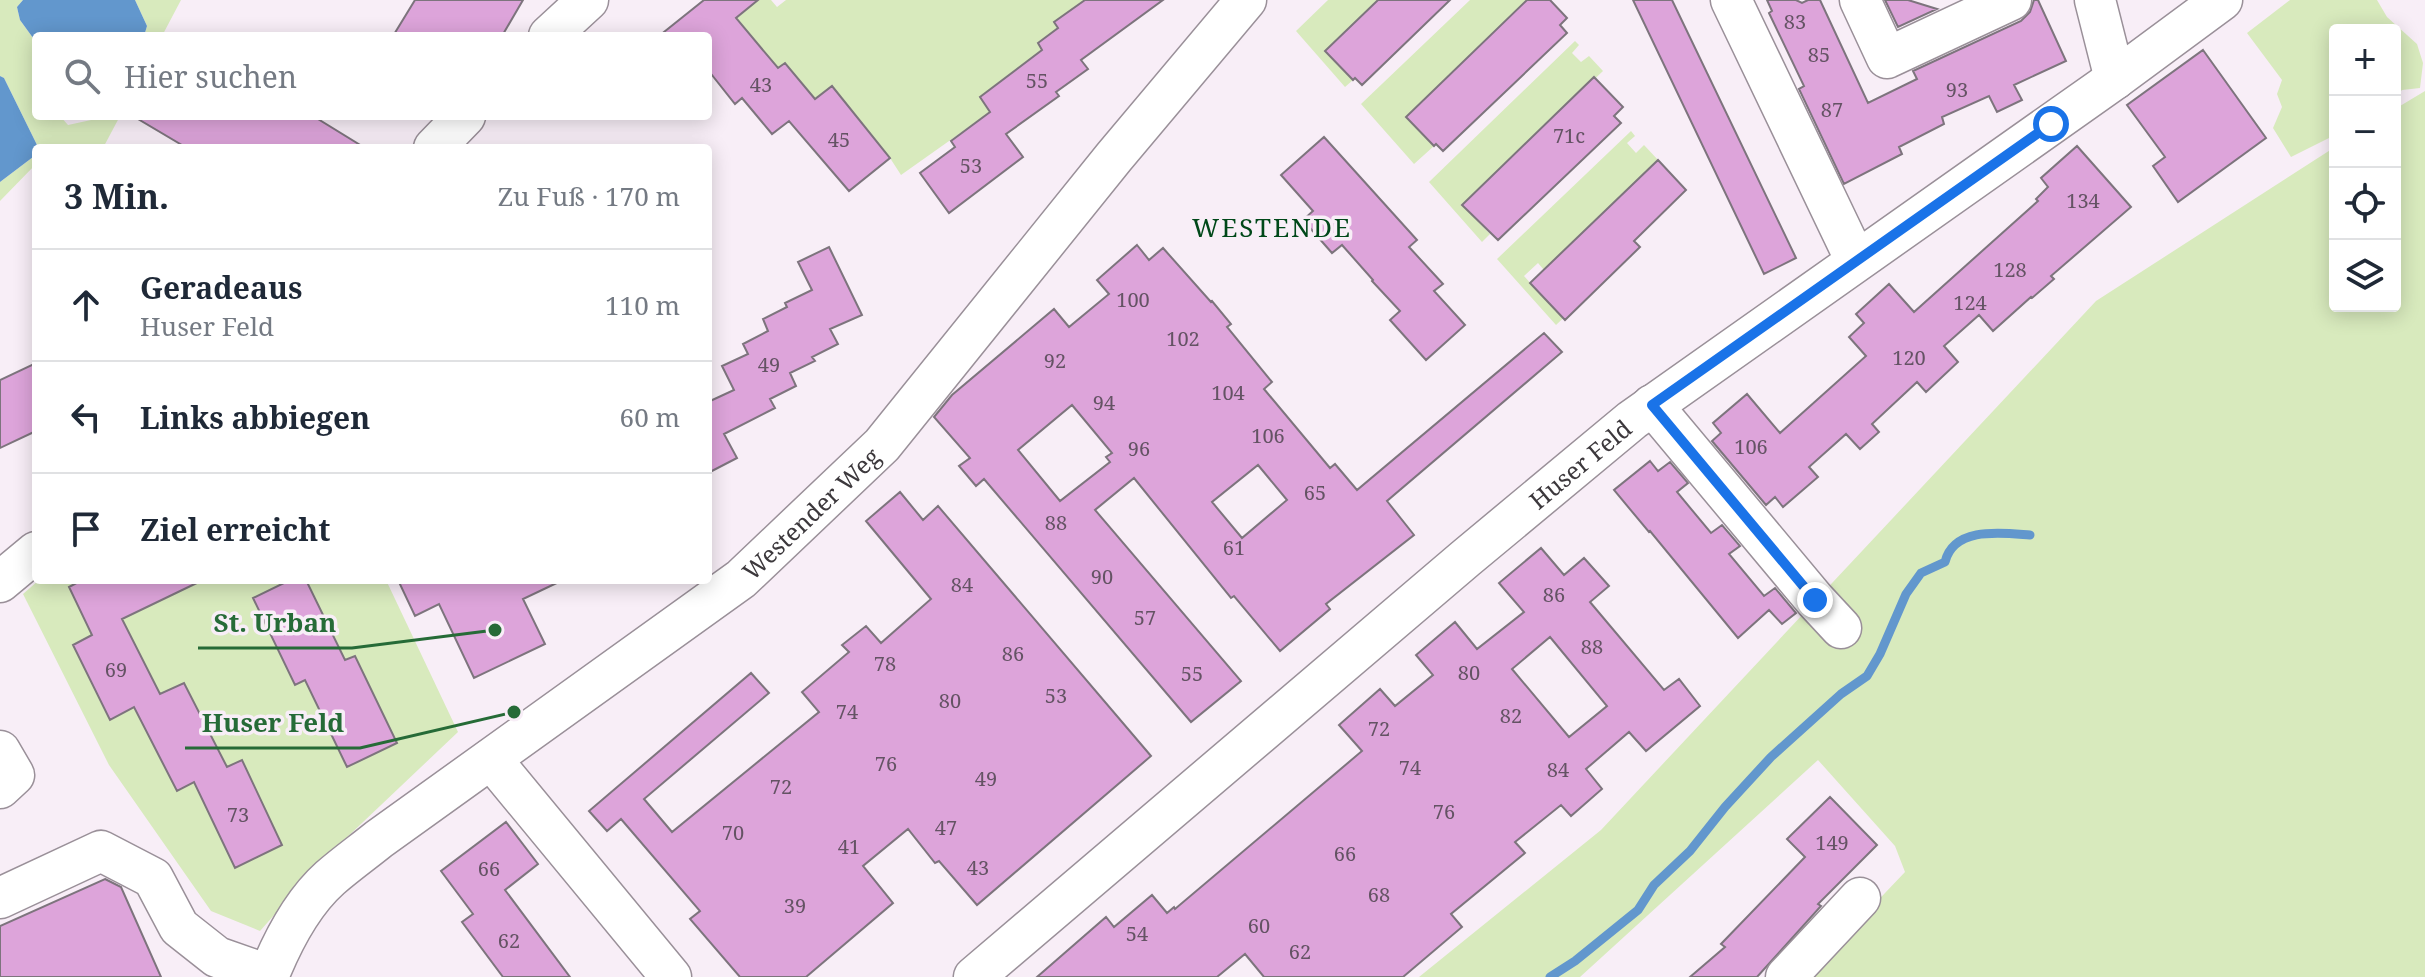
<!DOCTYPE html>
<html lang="de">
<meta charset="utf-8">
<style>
:root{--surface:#fff;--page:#f6f6f7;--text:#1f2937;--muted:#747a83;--line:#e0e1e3}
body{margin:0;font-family:"Noto Serif",serif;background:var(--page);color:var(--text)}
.controls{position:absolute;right:24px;top:24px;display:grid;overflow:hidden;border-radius:8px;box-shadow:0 4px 20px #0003}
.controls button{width:72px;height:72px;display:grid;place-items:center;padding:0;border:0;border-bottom:2px solid var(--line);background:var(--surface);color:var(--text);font:40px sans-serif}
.stop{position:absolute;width:24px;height:24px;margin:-18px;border:6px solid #1a73e8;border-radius:50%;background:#fff}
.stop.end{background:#1a73e8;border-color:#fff;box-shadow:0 2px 8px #0008}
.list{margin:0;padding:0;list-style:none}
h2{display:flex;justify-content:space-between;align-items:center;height:104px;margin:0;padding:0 32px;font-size:34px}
h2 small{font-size:26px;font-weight:400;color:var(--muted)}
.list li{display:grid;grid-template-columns:52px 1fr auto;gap:24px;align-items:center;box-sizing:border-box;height:112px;padding:0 32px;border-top:2px solid var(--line)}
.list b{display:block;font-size:30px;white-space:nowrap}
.list p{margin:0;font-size:26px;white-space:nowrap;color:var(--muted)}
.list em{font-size:26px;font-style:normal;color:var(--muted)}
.icon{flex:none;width:44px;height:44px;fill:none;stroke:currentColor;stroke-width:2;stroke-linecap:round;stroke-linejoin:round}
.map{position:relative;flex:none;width:2425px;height:977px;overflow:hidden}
.search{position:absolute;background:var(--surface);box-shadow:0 4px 20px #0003;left:32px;top:32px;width:680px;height:88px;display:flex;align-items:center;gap:20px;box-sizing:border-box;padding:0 28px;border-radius:8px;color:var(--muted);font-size:30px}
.panel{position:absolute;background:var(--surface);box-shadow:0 4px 20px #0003;left:32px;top:144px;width:680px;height:440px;border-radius:8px}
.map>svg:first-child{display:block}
</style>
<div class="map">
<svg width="2425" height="977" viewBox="0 0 2425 977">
<rect width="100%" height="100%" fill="#f8eef7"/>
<path fill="#d8eabd" d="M0,0H23L17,7L20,20L36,42V116H60L68,125L91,120L95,116H120L103,148H36L37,145L4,78L0,76Z
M135,0H181L162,36H144L147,26Z
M758,0H771L777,7L786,0H1085L1055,22L1058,28L1042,50L980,97L990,112L901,175L890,158L832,86L815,99L785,63L778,68L737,18Z
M1328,0H1378L1325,51L1353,80L1345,87L1296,31Z
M1470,0H1527L1407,116L1434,146L1414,164L1361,104Z
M2290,0H2377L2387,17L2417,44L2423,63L2420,88L2402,90L2395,97V30H2335V135L2291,157L2273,128L2282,107L2277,94L2282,80L2247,33Z
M1575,41L1579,45L1572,53L1581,62L1589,56L1603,71L1462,205L1490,234L1482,242L1429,182Z
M2425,91V977H1805L1905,872L1895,846L1818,760L1580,977H1419L1601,830L2096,301L2335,147V306H2395V109Z
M1631,131L1635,136L1627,143L1636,153L1644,145L1659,161L1544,270L1538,263L1524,276L1544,298L1576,306L1556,325L1497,259Z
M36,148V164L0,201V182L33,157Z
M39,580H386L458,732L323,860L260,931L211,911L109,765L23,594Z"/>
<path fill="#6297cd" d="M23,0H135L147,26L144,36H36V42L20,20L17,7Z
M0,76L4,78L37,145L33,157L0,182Z"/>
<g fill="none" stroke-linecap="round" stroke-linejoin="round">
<path stroke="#6297cd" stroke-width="9" d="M1550,977L1575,961L1638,910L1654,885L1690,851L1725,807L1771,757L1841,694L1867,676L1880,654L1906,594L1921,573L1945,562C1954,526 2002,533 2030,535"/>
</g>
<path fill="#dda4da" stroke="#7d747d" stroke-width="2" fill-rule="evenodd" d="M415,0H523L502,36H393Z
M704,0H758L736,18L778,68L785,63L815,99L832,86L890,158L849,191L789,121L772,134L742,98L735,104L708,70V36H659Z
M1085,0H1163L1081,60L1088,69L1056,92L1059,96L1006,134L1023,157L949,213L920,173L955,147L951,141L990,112L980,97L1042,50L1038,43L1058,28L1054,22Z
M1378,0H1450L1362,85L1355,78L1353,80L1325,51Z
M1527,0H1550L1567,18L1560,25L1567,33L1443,151L1436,144L1434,146L1406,117Z
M1633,0H1672L1796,258L1764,274Z
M1767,0H1796L1802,3L1808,0H1820L1868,103L1917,79L1913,71L2021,21L2030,12L2034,0H2038L2066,61L2014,85L2022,100L1997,112L1989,96L1942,117L1944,124L1899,147L1902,154L1844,184L1799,89L1804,86L1769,13L1772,11Z
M1885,0H1908L1937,9L1898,27Z
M2203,50L2266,138L2178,202L2153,166L2165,157L2127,105Z
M1594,77L1623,107L1614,116L1621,123L1498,240L1462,205Z
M133,116H313L365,148H187Z
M1324,137L1417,240L1409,247L1443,284L1434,291L1465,325L1426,360L1390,320L1400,311L1372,281L1373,280L1342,245L1332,253L1303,220L1313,211L1281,175Z
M2077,146L2131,207L2051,276L2054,279L2032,298L2031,297L1993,331L1979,315L1944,346L1958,362L1926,392L1917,382L1872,424L1879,432L1860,449L1846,434L1809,467L1818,477L1783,507L1775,497L1766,505L1712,441L1721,433L1713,423L1747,394L1780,433L1866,356L1849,337L1864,323L1856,314L1889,284L1914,312L2038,201L2036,199L2048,187L2041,178Z
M1658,160L1686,190L1634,241L1640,247L1565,320L1530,283Z
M1137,245L1149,260L1163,248L1211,302L1212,301L1231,324L1227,327L1272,382L1264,389L1330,468L1335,464L1357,490L1544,333L1562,352L1387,501L1414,535L1326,604L1330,609L1280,651L1234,596L1231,598L1134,478L1095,510L1241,681L1191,722L984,479L976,486L959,466L970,458L934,417L952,395L1054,309L1069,327L1109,294L1097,280ZM1072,405L1112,453L1106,457L1110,462L1060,501L1018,450ZM1258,465L1287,500L1242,538L1212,502Z
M829,247L862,315L830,329L838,344L812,357L815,361L790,373L796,386L770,399L775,408L724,434L737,458L708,473V402L734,390L722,366L748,354L743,344L768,331L763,319L787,307L785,303L812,290L798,262Z
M36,363V431L0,448V380Z
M1650,461L1658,471L1670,462L1688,483L1677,492L1711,533L1722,525L1740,546L1729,554L1764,596L1775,588L1796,613L1782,624L1769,610L1738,638L1650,531L1649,532L1614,490Z
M900,492L923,520L938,506L1151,756L977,905L939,861L935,863L908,829L863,866L893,903L806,977H740L690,919L700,911L621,819L607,831L589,811L751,673L769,693L644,799L672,832L819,712L802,692L849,652L842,645L866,626L881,643L931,599L866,521Z
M1541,548L1564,575L1584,558L1609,586L1590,602L1664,690L1679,679L1700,706L1646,751L1629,732L1586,769L1602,789L1571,816L1561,805L1515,842L1525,853L1451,914L1462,927L1403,977H1264L1245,954L1217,977H1037L1106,917L1114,927L1152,895L1167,913L1174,907L1175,909L1362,751L1339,725L1380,689L1395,706L1433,675L1416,655L1455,622L1477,649L1524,612L1499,583ZM1550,637L1607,706L1569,737L1512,669Z
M82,580H203L122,619L160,694L184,683L227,767L242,760L282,845L235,868L194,782L177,791L134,707L110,720L73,645L92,635L69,587Z
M290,580H306L345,660L355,656L397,743L347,767L305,680L295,685L253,598Z
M398,580H563L523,599L545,644L474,678L439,604L415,616Z
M1830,797L1877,845L1818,904L1821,906L1757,977H1690L1725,947L1721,944L1805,857L1787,839Z
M506,822L538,864L505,890L570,977H503L462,922L473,914L441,871Z
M105,879L121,887L161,977H0V926Z"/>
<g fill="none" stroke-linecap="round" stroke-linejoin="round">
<defs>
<g id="minor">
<path d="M1731,0L1856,261"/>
<path d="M1860,0L1887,58L2011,0"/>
<path d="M2095,0L2115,79"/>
<path d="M549,36L588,0"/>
<path d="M434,148L465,116"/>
<path d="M1652,405L1815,600L1841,628"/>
<path d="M0,582L36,552"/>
<path d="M0,751L14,775L0,788"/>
<path d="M491,759L671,977"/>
<path d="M0,898L101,851L153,878L179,927L217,957L268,975"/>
<path id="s1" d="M268,977C282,942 302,903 330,878C346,864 363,852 379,839L741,579L882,445L1114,157L1246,0"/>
<path id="s2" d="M974,977L1466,558L1632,420L2115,79L2222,0"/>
<path d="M1786,977L1860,898"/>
</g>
</defs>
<use href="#minor" stroke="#9a9099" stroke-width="43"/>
<use href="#minor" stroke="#fff" stroke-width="40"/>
</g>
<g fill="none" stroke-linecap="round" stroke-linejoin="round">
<path stroke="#1a73e8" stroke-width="10" d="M1815,600L1652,405L2051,124"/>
</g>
<g text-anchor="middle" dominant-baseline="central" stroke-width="7" stroke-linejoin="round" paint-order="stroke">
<g font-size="20" fill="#645364">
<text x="1795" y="21">83</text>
<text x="1819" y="54">85</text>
<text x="1037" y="80">55</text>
<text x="761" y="84">43</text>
<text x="1957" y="89">93</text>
<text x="1832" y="109">87</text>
<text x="1569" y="135">71c</text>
<text x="839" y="139">45</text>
<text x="971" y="165">53</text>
<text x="2083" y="200">134</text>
<text x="2010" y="269">128</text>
<text x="1133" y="299">100</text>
<text x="1970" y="302">124</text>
<text x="1183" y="338">102</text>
<text x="1909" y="357">120</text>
<text x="1055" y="360">92</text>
<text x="769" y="364">49</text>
<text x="1228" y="392">104</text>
<text x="1104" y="402">94</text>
<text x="1268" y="435">106</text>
<text x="1751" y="446">106</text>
<text x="1139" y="448">96</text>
<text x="1315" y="492">65</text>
<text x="1056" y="522">88</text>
<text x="1234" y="547">61</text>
<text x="1102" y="576">90</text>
<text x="962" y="584">84</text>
<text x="1554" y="594">86</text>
<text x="1145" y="617">57</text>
<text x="1592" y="646">88</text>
<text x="1013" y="653">86</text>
<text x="885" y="663">78</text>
<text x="116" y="669">69</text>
<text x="1469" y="672">80</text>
<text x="1192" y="673">55</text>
<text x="1056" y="695">53</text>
<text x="950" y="700">80</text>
<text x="847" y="711">74</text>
<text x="1511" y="715">82</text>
<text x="1379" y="728">72</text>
<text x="886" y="763">76</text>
<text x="1410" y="767">74</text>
<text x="1558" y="769">84</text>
<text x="986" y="778">49</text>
<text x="781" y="786">72</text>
<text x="1444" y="811">76</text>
<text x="238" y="814">73</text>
<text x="946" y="827">47</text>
<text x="733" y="832">70</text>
<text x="1832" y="842">149</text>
<text x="849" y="846">41</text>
<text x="1345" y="853">66</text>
<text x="978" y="867">43</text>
<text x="489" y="868">66</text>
<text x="1379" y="894">68</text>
<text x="795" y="905">39</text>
<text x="1259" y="925">60</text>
<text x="1137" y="933">54</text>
<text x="509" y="940">62</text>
<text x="1300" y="951">62</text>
</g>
<g font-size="24" fill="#3c383c" stroke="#f8eef7">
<text stroke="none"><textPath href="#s2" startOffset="794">Huser Feld</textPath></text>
<text stroke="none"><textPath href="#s1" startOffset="722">Westender Weg</textPath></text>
</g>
<g font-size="26" letter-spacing="2" fill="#004819" stroke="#f8eef7">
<text x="1272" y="227">WESTENDE</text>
</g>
</g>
<path fill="none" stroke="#266b37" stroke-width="3" d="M495 630L352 648H198M514 712L360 748H185"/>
<g fill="#266b37" stroke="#f8eef7" stroke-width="3">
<circle cx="495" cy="630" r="8"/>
<circle cx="514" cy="712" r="8"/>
</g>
<g font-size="26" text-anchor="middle" font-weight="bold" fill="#266b37" stroke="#f8eef7" stroke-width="7" stroke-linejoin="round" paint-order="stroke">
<text x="275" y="632">St. Urban</text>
<text x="273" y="732">Huser Feld</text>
</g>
</svg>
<div class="controls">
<button>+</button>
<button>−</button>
<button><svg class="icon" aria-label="locate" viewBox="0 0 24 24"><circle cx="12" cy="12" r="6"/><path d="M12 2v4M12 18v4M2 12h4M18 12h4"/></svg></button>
<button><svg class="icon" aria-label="layers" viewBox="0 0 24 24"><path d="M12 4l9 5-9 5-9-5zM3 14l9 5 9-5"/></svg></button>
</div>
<div class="stop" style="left:2051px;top:124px"></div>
<div class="stop end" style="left:1815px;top:600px"></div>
<div class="search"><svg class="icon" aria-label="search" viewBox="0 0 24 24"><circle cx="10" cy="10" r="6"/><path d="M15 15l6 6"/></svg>Hier suchen</div>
<section class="panel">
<h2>3 Min.<small>Zu Fuß · 170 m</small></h2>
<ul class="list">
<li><svg class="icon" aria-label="ahead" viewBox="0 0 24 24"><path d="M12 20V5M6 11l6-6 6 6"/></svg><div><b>Geradeaus</b><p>Huser Feld</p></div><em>110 m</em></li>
<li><svg class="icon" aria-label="left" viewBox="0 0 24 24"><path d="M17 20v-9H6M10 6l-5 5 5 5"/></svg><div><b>Links abbiegen</b></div><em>60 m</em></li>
<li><svg class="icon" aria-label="arrive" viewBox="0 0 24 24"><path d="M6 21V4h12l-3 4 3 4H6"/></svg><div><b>Ziel erreicht</b></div></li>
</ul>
</section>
</div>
